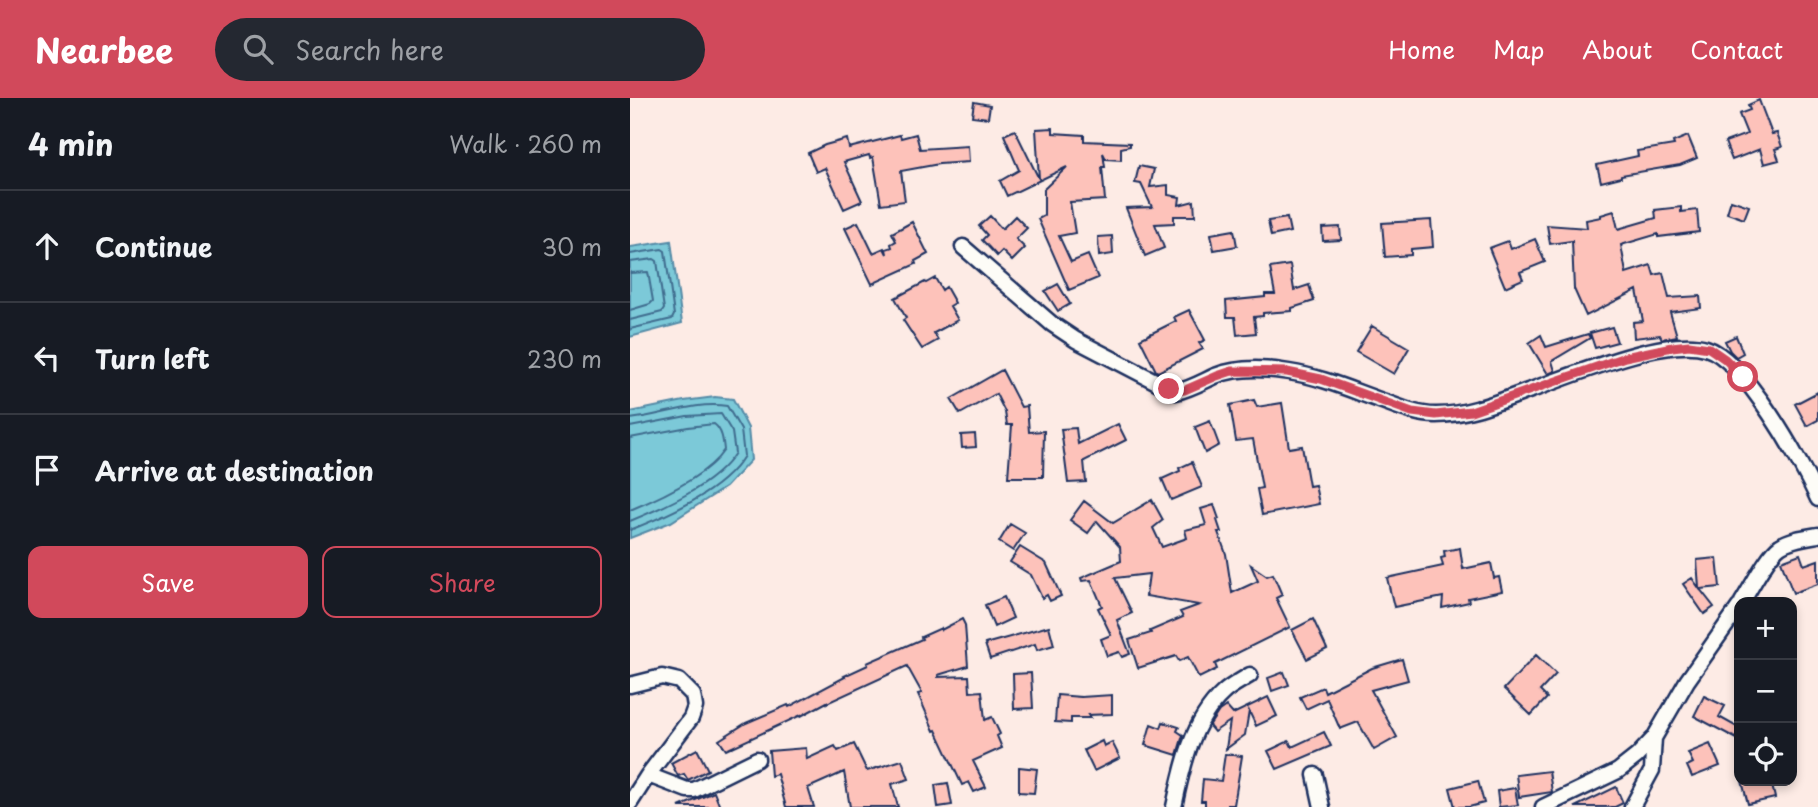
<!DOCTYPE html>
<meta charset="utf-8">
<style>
:root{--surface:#171b24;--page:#242831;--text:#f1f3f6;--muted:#9ea1a6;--line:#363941;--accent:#d1495b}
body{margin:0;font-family:"Playpen Sans",sans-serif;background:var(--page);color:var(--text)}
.controls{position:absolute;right:21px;bottom:21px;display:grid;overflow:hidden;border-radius:14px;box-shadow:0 4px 10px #0003}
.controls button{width:63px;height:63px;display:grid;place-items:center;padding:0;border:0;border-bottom:2px solid var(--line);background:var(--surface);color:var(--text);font:35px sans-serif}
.stop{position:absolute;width:21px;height:21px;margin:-16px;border:5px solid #d1495b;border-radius:50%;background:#fff}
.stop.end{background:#d1495b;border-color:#fff;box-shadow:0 2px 7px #0008}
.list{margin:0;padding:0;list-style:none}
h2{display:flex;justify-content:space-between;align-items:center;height:91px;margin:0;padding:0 28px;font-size:30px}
h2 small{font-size:23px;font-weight:400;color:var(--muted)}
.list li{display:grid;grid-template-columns:46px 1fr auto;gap:21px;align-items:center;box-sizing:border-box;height:112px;padding:0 28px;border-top:2px solid var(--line)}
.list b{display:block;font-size:26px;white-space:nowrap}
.list em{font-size:23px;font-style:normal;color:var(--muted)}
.actions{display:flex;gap:14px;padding:21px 28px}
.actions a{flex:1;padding:16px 0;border:2px solid var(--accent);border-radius:14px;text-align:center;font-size:24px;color:var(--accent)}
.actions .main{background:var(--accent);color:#fff}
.icon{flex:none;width:38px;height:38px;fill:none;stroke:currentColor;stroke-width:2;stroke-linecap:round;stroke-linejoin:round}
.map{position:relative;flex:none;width:1188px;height:709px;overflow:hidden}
header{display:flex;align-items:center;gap:42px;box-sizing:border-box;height:98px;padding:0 35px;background:var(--accent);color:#fff}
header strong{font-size:33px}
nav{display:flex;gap:38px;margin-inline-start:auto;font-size:24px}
.search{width:490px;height:63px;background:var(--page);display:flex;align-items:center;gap:18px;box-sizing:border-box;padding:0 24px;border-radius:38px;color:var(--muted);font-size:26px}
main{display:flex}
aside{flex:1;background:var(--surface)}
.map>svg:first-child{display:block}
</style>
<header>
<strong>Nearbee</strong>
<div class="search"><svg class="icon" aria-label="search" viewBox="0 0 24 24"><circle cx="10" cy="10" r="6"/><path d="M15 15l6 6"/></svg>Search here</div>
<nav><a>Home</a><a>Map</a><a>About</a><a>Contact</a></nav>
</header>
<main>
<aside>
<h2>4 min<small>Walk · 260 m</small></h2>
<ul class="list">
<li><svg class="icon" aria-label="ahead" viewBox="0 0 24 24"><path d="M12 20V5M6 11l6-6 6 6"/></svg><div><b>Continue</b></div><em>30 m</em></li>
<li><svg class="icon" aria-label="left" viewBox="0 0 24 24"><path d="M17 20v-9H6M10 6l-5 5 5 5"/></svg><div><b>Turn left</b></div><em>230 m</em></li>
<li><svg class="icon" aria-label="arrive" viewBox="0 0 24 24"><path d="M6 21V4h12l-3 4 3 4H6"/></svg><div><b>Arrive at destination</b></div></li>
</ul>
<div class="actions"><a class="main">Save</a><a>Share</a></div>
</aside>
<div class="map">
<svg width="1188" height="709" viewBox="0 0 1188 709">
<rect width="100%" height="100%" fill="#fdebe5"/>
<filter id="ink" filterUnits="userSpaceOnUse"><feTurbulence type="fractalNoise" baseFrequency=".0143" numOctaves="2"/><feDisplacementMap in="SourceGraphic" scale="14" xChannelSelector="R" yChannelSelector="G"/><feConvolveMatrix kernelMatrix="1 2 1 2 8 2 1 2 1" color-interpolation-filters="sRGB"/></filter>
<g filter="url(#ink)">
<path fill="#7bc9d8" stroke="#558ba7" stroke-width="2" d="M41,143L52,225L0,239V149Z
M85,299L103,301L118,330L121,362L96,389L41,424L0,440V314L54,303Z"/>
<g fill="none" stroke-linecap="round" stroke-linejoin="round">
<path stroke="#416d8f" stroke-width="2" d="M0,156L32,151L35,153L44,217L42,221L0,231
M0,164L24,161L27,163L34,211L32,214L0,222
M0,175L18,174L23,203L20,206L0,212
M0,321C32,318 64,303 97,308L111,332L114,358C92,394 38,417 0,432
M0,329L57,318L91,316L102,334L105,355C85,387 34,409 0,423
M0,340L58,329L84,326C92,332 93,342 94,352C77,378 29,400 0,412"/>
</g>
<path fill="#fdc2ba" stroke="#1b2f5e" stroke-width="2" d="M1129,2L1142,36L1147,35L1152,49L1145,51L1149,62L1134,66L1130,51L1102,62L1095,44L1117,36L1109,16L1120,12L1118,7Z
M344,4L360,7L358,20L342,18Z
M423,30V35L454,37V43L500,45V48L491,50V62L476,61L473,55L475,69H472L475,102L440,104L445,135L429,138L441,164L458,157L468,180L439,192L408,121L414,118V91L437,69L377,98L370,83L389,72L374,37L385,32L409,81L406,31Z
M286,36L290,51L338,48L339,64L309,66L271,73L275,103L251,106L243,59L240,60L239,57L214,64L232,103L214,111L195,70L186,74L178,55L195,47L217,41L219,50L270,37L271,40Z
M1058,38L1067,60L1050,67L991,77V79L971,84L967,67L1008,58L1007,53L1044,47L1043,44Z
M509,68L524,71L520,89L538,87V97L550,99L549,107L564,103L565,118H544V125L525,126L534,150L515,158L496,110L522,109L511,86L505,85Z
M1101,102L1119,108L1114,121L1097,115Z
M1051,109V114L1067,112L1069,134L1028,139V136L991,147L996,175L1021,167L1024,177L1033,175L1039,200L1070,198L1071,210L1040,214L1047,238L1032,241L1030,237L1004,240L1003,224L1013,223L1007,192L956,218L944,191L942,143L920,146L917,127L957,130L956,122L971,119V117L984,113L988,131L1026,120L1025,112Z
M360,118L372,131L385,118L397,130L386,141L395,150L382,163L372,153L367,158L352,142L357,137L349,128Z
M657,120L660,134L641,138L638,123Z
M801,122L803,149L781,151V157L755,159L752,125Z
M228,124L243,155L254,150L257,156L256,151L262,149L261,146L266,143L262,135L282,124L298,156L285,163L286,166L242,186L215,130Z
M710,129L711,142L693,143L692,130Z
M604,132L607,148L584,152L581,136Z
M482,138L483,156L469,158L468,139Z
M905,141L915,164L890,174L893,181L875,189L859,150L878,143L881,151Z
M660,167L664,192L679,187L684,203L662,210V213L633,215V218L624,219L626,235L607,237L605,219H597L596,203L635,199V196H645L640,170Z
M305,180L312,192L316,189L325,205L320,208L328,222L304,235L308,242L292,251L273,222L276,220L265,200L295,184L296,185Z
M428,186L440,206L428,213L415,193Z
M559,212L575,242L569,245L573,251L528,274L526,273L510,241L546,223L544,219Z
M742,228L779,250L764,276L726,254Z
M982,229L987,244L965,250L960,235Z
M958,236L960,240L922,263L925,273L918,276L899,245L911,237L916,249Z
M1106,238L1113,255L1106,259L1100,253L1095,243Z
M372,272L391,309L397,308L399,334L414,333L413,379H378L382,327H377L375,314L366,296L330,316L321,301Z
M1188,294V322L1177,328L1165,306Z
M624,302L627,309L652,305L659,350L672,348L679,388L685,387L689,406L632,417L627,391L632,390L623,341L606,343L600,307Z
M580,323L589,347L575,355L565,329Z
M488,326L496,342L454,363L456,384L438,385L431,331L446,330L448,346Z
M345,336L346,349L332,350L331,337Z
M562,364L572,389L541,402L532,381L550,373L549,370Z
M522,402L533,422L523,430L532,449L557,440L555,432L576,427L571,411L584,407L589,421L587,422L591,434H588L596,456L602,495L628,483L621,467L637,478L643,476L652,497L646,500L660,529L585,566L587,571L569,580L558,559L549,563L546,558L508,570L499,542L521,535L520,533L553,519L550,514L569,507L516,498L519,476L485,480L502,515L487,522L500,556L492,559L489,554L477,558L471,541L481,537L468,510L472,508L461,482L452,483L451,480L491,463L490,449L467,423L458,435L440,422L454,403L483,425Z
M380,426L395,435L383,453L369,444Z
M390,449L416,465L431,498L420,503L417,497L412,500L401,477L380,464Z
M830,450L833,471L861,465L864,480L869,479L872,493L838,500L839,504L812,510L813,499L764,509L757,480L813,468L811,460L815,459L814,453Z
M1170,456L1174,467L1188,462V486L1163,495L1151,463Z
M1087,460L1090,489L1070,491L1084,509L1074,516L1053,486L1062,480L1069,490L1067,462Z
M374,499L383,520L364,529L355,507Z
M332,521L335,527L338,568L308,577V579L339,578L340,594L352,593L355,622L362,619L370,636L367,638L372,650L343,663L356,689L344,694L339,684L332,687L306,632L304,633L288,596L292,595L277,568L197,605V604L171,618V617L96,652L89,642L116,625L158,607L159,609L215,579L214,578L238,567L237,565L292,541L291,539L311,530V532Z
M683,521L697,551L677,561L662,532Z
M419,528L424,547L407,552L405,546L360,561L355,546Z
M906,557L926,576L910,593L917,600L901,617L874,591Z
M772,561L778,582L741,592L767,639L744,652L728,624L710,631L697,601L676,611L670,599L693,589L695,594L742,570Z
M654,574L659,587L642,593L638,580Z
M401,575L403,610L384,611L383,576Z
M427,597L451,599L482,597V616L458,617L460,620H441V625L425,624Z
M1074,598L1095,608L1089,619L1109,630V642L1064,618Z
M638,599L647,618L626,628L619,613L615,637L596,651L600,623L584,634L579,628L589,613L596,608L603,616Z
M533,624L549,629L547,633L553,637L547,657L515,647L521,626L531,630Z
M694,634L701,648L647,671L638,653L659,643L662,649Z
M472,643L474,648L482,644L490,660L464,673L454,652Z
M224,646L237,673L272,662L279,681L262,686L268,709H220L214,674L178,690L184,709H156L147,676L141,678L139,653L176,650L177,661L205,648L208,653Z
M1080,646L1090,668L1062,679L1057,668L1063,665L1058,655Z
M67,651L78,672L58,682L54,676L48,678L41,665Z
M595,656L612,658L604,707H598V709H575V703H571L573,681L591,683Z
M389,669L407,671L404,695L389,694Z
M919,673L922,694L889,699L886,677Z
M848,683L854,705L839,709H825L820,690Z
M1112,683H1141L1145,700L1118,706Z
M318,685L322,707L308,709L305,687Z
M986,689L993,705L985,709H945Z
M885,690L888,707L869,709L867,693Z
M84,694L90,709H49Z"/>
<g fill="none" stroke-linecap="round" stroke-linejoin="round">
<defs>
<path id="street" d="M333,149L422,226L446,242L546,294C560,291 572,284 585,278C607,269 635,270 659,274C692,279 723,293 755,304C771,310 788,317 806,317C838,317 868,304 898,293C941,278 1034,238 1076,250C1114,261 1172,365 1188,401
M1112,504C1121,490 1138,456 1150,448C1160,441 1176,439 1188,437
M0,587L32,579L49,583L63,597L65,609L61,620L18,677L0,705
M18,677L57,692H64L127,661
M685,677L692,709
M544,709C552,670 562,623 593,595C600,588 611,583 620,577
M913,709L988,673L1007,658L1024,640L1057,583L1109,509
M1002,709L1022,672L1024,640"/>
</defs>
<use href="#street" stroke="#1b2f5e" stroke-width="19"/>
<use href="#street" stroke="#fdfcf7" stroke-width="14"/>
</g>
</g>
<g fill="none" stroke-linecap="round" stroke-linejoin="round" filter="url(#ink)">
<path stroke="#d1495b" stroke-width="9" d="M539,291L546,293L555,292L587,278L602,273L657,274L691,281L782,314L806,317L841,313L995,259L1042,249L1059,247L1079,250L1095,261L1113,279"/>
</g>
</svg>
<div class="controls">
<button>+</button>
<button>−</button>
<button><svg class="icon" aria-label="locate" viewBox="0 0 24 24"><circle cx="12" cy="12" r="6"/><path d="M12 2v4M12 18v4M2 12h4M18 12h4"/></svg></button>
</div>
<div class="stop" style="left:1113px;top:279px"></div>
<div class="stop end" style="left:539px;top:291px"></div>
</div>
</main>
